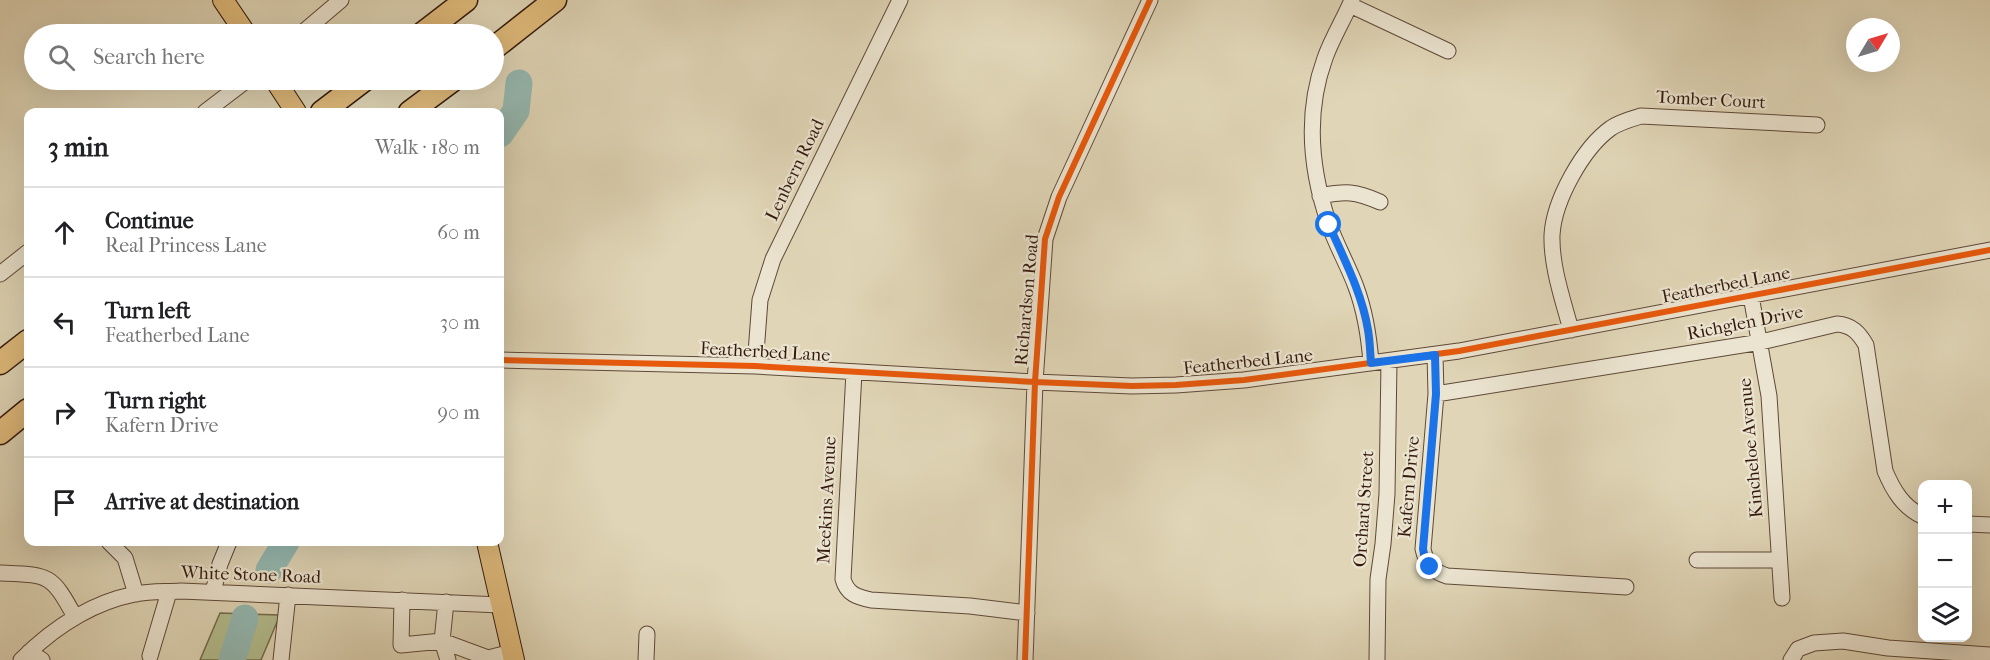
<!DOCTYPE html>
<meta charset="utf-8">
<style>
:root{--surface:#fff;--page:#f6f6f6;--text:#202124;--muted:#757577;--line:#e0e0e0}
body{margin:0;font-family:"IM FELL French Canon",serif;background:var(--page);color:var(--text)}
.controls{position:absolute;right:18px;bottom:18px;display:grid;overflow:hidden;border-radius:12px;box-shadow:0 6px 24px #0002}
.controls button{width:54px;height:54px;display:grid;place-items:center;padding:0;border:0;border-bottom:2px solid var(--line);background:var(--surface);color:var(--text);font:30px sans-serif}
.compass{position:absolute;left:1846px;top:18px;width:54px;height:54px;border-radius:50%;background:var(--surface);box-shadow:0 6px 24px #0002;rotate:52deg}
.stop{position:absolute;width:18px;height:18px;margin:-14px;border:4px solid #1a73e8;border-radius:50%;background:#fff}
.stop.end{background:#1a73e8;border-color:#fff;box-shadow:0 2px 6px #0008}
.list{margin:0;padding:0;list-style:none}
h2{display:flex;justify-content:space-between;align-items:center;height:78px;margin:0;padding:0 24px;font-size:26px}
h2 small{font-size:20px;font-weight:400;color:var(--muted)}
.list li{display:grid;grid-template-columns:39px 1fr auto;gap:18px;align-items:center;box-sizing:border-box;height:90px;padding:0 24px;border-top:2px solid var(--line)}
.list b{display:block;font-size:22px;white-space:nowrap}
.list p{margin:0;font-size:20px;white-space:nowrap;color:var(--muted)}
.list em{font-size:20px;font-style:normal;color:var(--muted)}
.icon{flex:none;width:33px;height:33px;fill:none;stroke:currentColor;stroke-width:2;stroke-linecap:round;stroke-linejoin:round}
.map{position:relative;flex:none;width:1990px;height:660px;overflow:hidden}
.search{position:absolute;background:var(--surface);box-shadow:0 6px 24px #0002;left:24px;top:24px;width:480px;height:66px;display:flex;align-items:center;gap:15px;box-sizing:border-box;padding:0 21px;border-radius:33px;color:var(--muted);font-size:22px}
.panel{position:absolute;background:var(--surface);box-shadow:0 6px 24px #0002;left:24px;top:108px;width:480px;height:438px;border-radius:12px}
.map>svg:first-child{display:block}
</style>
<div class="map">
<svg width="1990" height="660" viewBox="0 0 1990 660">
<rect width="100%" height="100%" fill="#e0d6b7"/>
<filter id="stains"><feTurbulence type="fractalNoise" baseFrequency=".00333" numOctaves="4"/><feColorMatrix values="0 0 0 0 .2 0 0 0 0 .09 0 0 0 0 .02 0 0 0 .5 -.17"/></filter>
<radialGradient id="worn" r=".72"><stop offset=".6" stop-color="#630" stop-opacity="0"/><stop offset="1" stop-color="#630" stop-opacity=".3"/></radialGradient>
<path fill="#b3bd8e" stroke="#746c4e" stroke-width="1.5" d="M220,613L280,615L261,660H200Z"/>
<g fill="none" stroke-linecap="round" stroke-linejoin="round">
<path stroke="#94b9b2" stroke-width="27" d="M500,134L516,111L519,83
M269,570L286,542
M232,660L245,618"/>
<defs>
<path id="minor" d="M1352,0C1344,19 1332,38 1325,58C1305,113 1310,169 1329,224C1336,245 1348,265 1356,287C1365,311 1369,336 1371,363
M1350,5L1448,51
M301,34L341,0
M205,112L247,80
M1320,196C1346,191 1355,191 1380,202
M0,274L28,252
M1751,296L1769,396L1782,598
M1571,330C1563,300 1551,266 1552,235C1554,200 1583,148 1611,128C1620,122 1631,119 1641,116L1817,125
M1435,355L1436,394L1423,549C1426,563 1433,572 1447,576L1626,587
M500,360L755,366L1035,382L1132,386L1176,385L1244,380L1459,351L1990,250
M755,366L760,300L773,259L900,0
M854,372L843,579C847,594 857,597 871,600L970,606L1027,613
M1436,394L1761,342L1837,324C1852,325 1859,333 1866,345L1885,471C1893,490 1903,507 1922,516
M1968,524L1990,525
M109,542L125,558L136,594
M1697,560H1779
M0,573C49,575 51,573 75,617
M213,592L220,564L229,542
M402,600L401,645L442,641L448,660
M446,602L442,641L488,658L512,652
M29,652L42,660
M150,656L169,592
M21,660C53,628 90,603 135,594C150,591 166,592 181,591L500,605
M281,660L288,595
M646,660L647,634
M1025,660L1035,382L1045,239L1059,197L1150,0
M1377,660L1378,579L1383,544L1387,494L1389,361
M1791,660L1798,649L1814,643L1843,641L1888,648L1990,655"/>
<path id="major" d="M223,0L246,34
M275,80L296,112
M487,542L514,660"/>
<path id="highway" d="M422,34L466,0
M494,48L555,0
M322,112L364,80
M410,112L453,80
M0,363L28,341
M0,433L28,410"/>
</defs>
<use href="#minor" stroke="#5f4938" stroke-width="17"/>
<use href="#major" stroke="#341a0e" stroke-width="22"/>
<use href="#highway" stroke="#341a0e" stroke-width="25"/>
<use href="#minor" stroke="#ebe4d0" stroke-width="15"/>
<use href="#major" stroke="#e0bb7c" stroke-width="20"/>
<use href="#highway" stroke="#e0bb7c" stroke-width="22"/>
<defs>
<path id="cycleway" d="M500,360L755,366L1035,382L1132,386L1176,385L1244,380L1459,351L1990,250
M1025,660L1035,382L1045,239L1059,197L1150,0"/>
</defs>
<use href="#cycleway" stroke="#ebe4d0" stroke-width="10"/>
<use href="#cycleway" stroke="#e8590c" stroke-width="6"/>
</g>
<g fill="none" stroke-linecap="round" stroke-linejoin="round">
<path stroke="#1a73e8" stroke-width="8" d="M1329,225C1344,259 1362,293 1368,330C1370,341 1370,352 1371,363L1435,355L1436,394L1423,549L1425,559L1430,567"/>
</g>
<g text-anchor="middle" dominant-baseline="central" stroke-width="4.5" stroke-linejoin="round" paint-order="stroke">
<g font-size="18" fill="#341a0e" stroke="#ebe4d0">
<text transform="translate(1711 100) rotate(3)">Tomber Court</text>
<text transform="translate(795 170) rotate(-64)">Lenbern Road</text>
<text transform="translate(1726 285) rotate(-11)">Featherbed Lane</text>
<text transform="translate(1027 300) rotate(-85)">Richardson Road</text>
<text transform="translate(1745 323) rotate(-11)">Richglen Drive</text>
<text transform="translate(765 352) rotate(3)">Featherbed Lane</text>
<text transform="translate(1248 362) rotate(-6)">Featherbed Lane</text>
<text transform="translate(1751 448) rotate(-95)">Kincheloe Avenue</text>
<text transform="translate(1409 487) rotate(-85)">Kafern Drive</text>
<text transform="translate(827 500) rotate(-87)">Meekins Avenue</text>
<text transform="translate(1364 509) rotate(-86)">Orchard Street</text>
<text transform="translate(251 575) rotate(2)">White Stone Road</text>
</g>
</g>
<rect width="100%" height="100%" filter="url(#stains)"/>
<rect width="100%" height="100%" fill="url(#worn)"/>
</svg>
<div class="controls">
<button>+</button>
<button>−</button>
<button><svg class="icon" aria-label="layers" viewBox="0 0 24 24"><path d="M12 4l9 5-9 5-9-5zM3 14l9 5 9-5"/></svg></button>
</div>
<svg class="compass" viewBox="-18 -18 36 36"><path d="M0-13l5 13h-10z" fill="#e53935"/><path d="M0 13l5-13h-10z" fill="#757577"/></svg>
<div class="stop" style="left:1329px;top:225px"></div>
<div class="stop end" style="left:1430px;top:567px"></div>
<div class="search"><svg class="icon" aria-label="search" viewBox="0 0 24 24"><circle cx="10" cy="10" r="6"/><path d="M15 15l6 6"/></svg>Search here</div>
<section class="panel">
<h2>3 min<small>Walk · 180 m</small></h2>
<ul class="list">
<li><svg class="icon" aria-label="ahead" viewBox="0 0 24 24"><path d="M12 20V5M6 11l6-6 6 6"/></svg><div><b>Continue</b><p>Real Princess Lane</p></div><em>60 m</em></li>
<li><svg class="icon" aria-label="left" viewBox="0 0 24 24"><path d="M17 20v-9H6M10 6l-5 5 5 5"/></svg><div><b>Turn left</b><p>Featherbed Lane</p></div><em>30 m</em></li>
<li><svg class="icon" aria-label="right" viewBox="0 0 24 24"><path d="M7 20v-9h11M14 6l5 5-5 5"/></svg><div><b>Turn right</b><p>Kafern Drive</p></div><em>90 m</em></li>
<li><svg class="icon" aria-label="arrive" viewBox="0 0 24 24"><path d="M6 21V4h12l-3 4 3 4H6"/></svg><div><b>Arrive at destination</b></div></li>
</ul>
</section>
</div>
